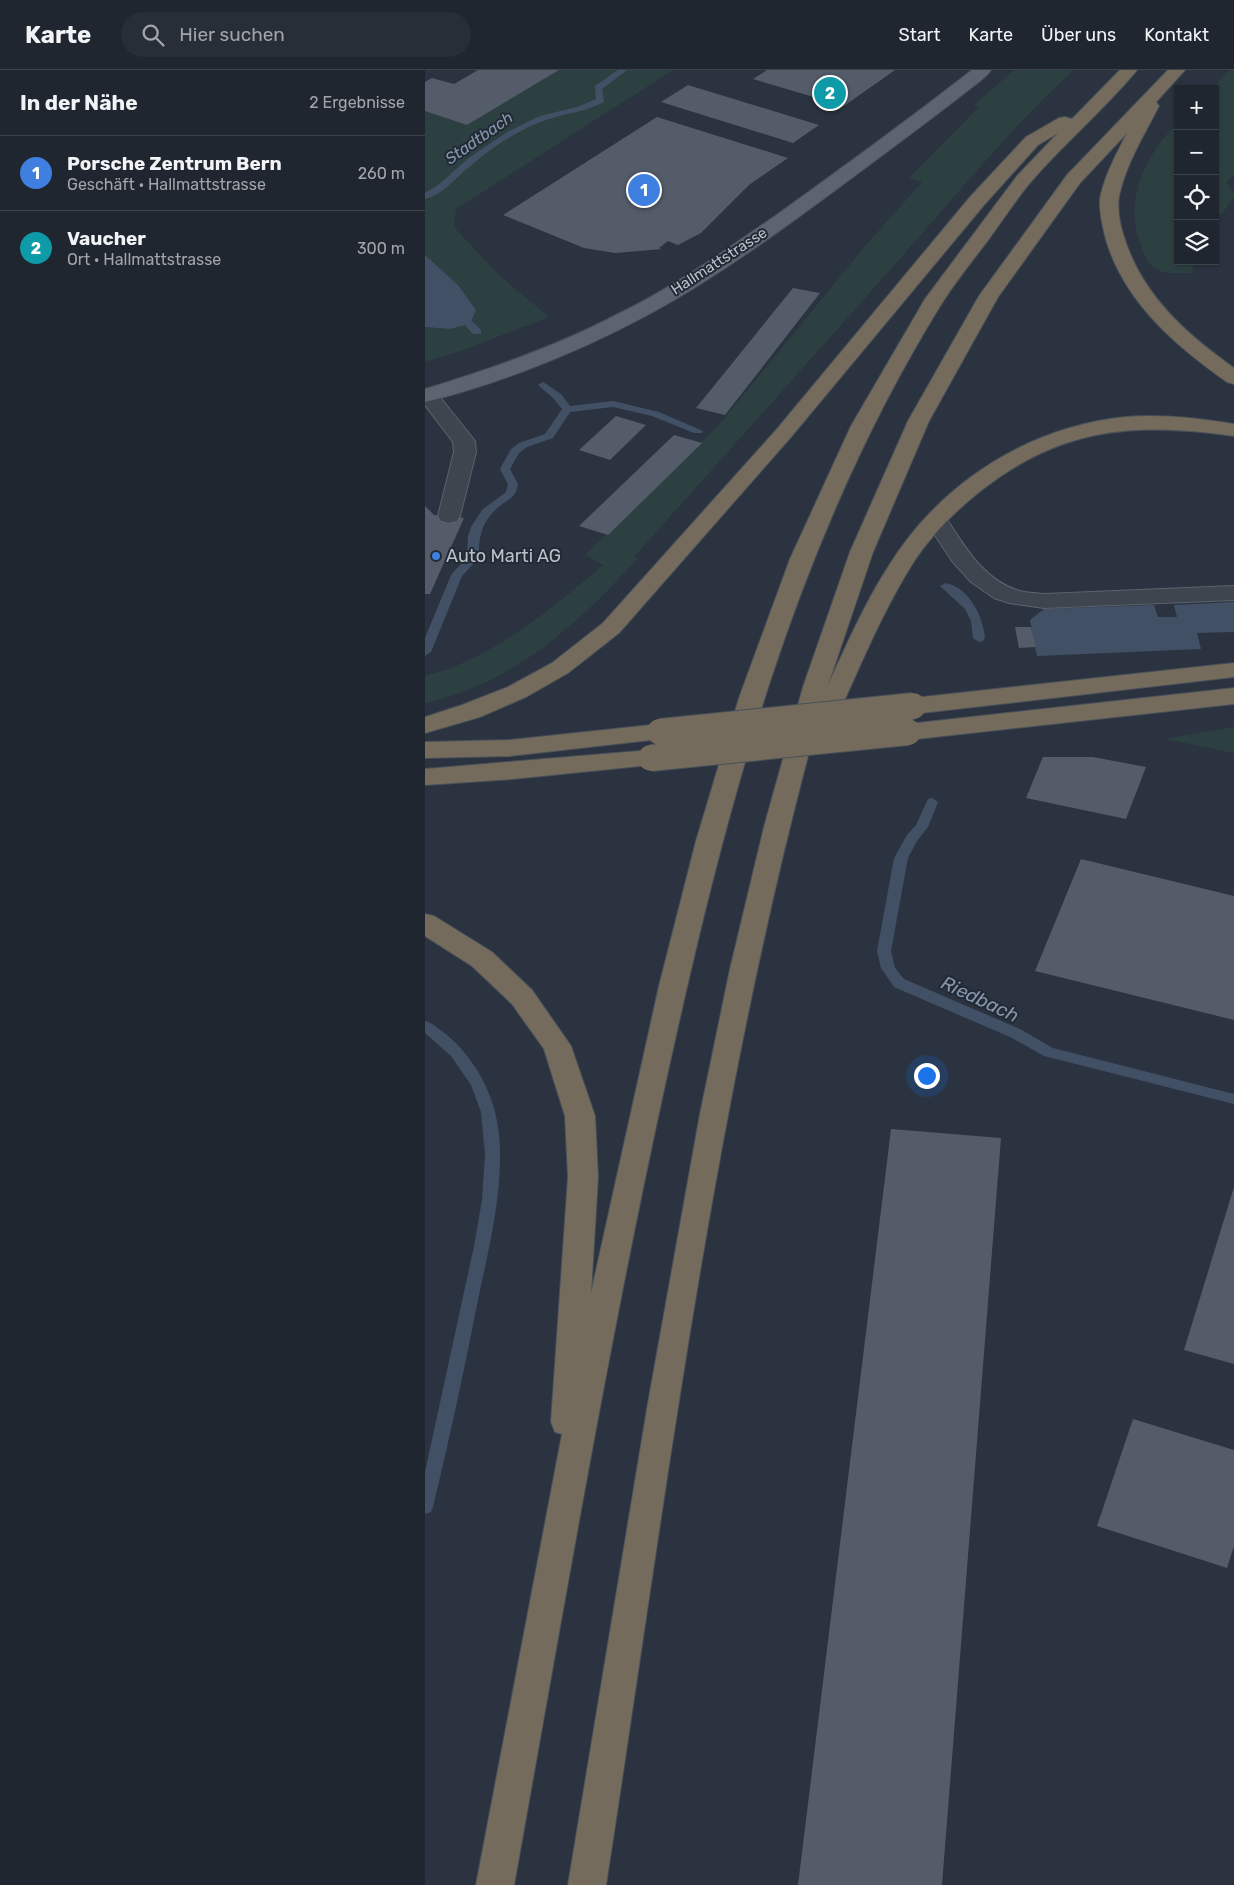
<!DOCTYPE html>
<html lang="de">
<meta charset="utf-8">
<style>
:root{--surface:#20262f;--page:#282e37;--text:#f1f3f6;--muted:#a2a5aa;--line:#3d434b;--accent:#1a73e8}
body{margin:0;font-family:Rubik,sans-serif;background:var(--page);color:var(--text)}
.controls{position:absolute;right:15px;top:15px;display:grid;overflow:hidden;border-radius:0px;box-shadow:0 1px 4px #0004}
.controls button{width:45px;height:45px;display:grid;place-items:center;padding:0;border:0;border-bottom:1px solid var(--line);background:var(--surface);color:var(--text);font:25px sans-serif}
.you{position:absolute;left:501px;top:1005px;width:18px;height:18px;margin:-12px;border:4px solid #fff;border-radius:50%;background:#1a73e8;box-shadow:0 0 0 8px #1a73e833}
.badge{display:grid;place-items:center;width:32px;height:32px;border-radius:50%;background:var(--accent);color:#fff;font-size:16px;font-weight:700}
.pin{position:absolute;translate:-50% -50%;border:2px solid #fff;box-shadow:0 1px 5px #0006}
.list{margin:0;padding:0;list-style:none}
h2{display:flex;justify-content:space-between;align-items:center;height:65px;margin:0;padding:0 20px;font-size:21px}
h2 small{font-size:16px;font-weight:400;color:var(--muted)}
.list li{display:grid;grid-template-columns:32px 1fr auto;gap:15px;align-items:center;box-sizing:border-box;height:75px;padding:0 20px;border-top:1px solid var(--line)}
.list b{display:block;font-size:19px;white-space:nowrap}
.list p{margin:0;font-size:16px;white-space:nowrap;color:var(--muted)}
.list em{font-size:16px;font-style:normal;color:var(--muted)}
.icon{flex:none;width:28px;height:28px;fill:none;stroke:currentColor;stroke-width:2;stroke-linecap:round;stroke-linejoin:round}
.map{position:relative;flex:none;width:809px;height:1815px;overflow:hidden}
header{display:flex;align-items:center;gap:30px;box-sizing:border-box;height:70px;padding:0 25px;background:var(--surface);border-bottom:1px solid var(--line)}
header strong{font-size:24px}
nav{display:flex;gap:28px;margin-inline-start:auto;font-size:18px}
.search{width:350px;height:45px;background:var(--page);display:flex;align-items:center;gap:12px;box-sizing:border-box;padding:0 18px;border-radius:28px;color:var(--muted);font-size:19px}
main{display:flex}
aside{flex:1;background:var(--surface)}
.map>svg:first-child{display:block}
</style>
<header>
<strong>Karte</strong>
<div class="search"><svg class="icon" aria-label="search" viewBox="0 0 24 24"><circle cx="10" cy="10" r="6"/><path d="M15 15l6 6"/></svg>Hier suchen</div>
<nav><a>Start</a><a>Karte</a><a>Über uns</a><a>Kontakt</a></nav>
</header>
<main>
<aside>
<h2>In der Nähe<small>2 Ergebnisse</small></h2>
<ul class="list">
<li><span class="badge" style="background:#3f7fe0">1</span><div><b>Porsche Zentrum Bern</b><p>Geschäft · Hallmattstrasse</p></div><em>260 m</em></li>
<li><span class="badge" style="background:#0f9aa8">2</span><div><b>Vaucher</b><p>Ort · Hallmattstrasse</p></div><em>300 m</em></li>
</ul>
</aside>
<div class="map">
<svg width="809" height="1815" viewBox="0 0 809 1815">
<rect width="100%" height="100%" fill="#2a333f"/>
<path fill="#2d4041" d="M134,0H248L31,139L29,157L74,205L124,247L44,278L0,292V257L24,259L33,215L0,185V41L42,55Z
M589,0H649C587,56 535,121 480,183C390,285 299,386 208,488H213C154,553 89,614 0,633V606C67,589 126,539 178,495L160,485L293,356L441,175L497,112L484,108L554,37L548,36Z
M805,0H809V105L801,112L809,123V127L797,144L790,145V19H786Z
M753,52V191H770L766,203C755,203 738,205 728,197C721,192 717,179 714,170C700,126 722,84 753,52Z
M809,657V683L740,669Z"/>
<path fill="#425066" d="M0,185L33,215L51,240L45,254L24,259L0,257Z
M809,532V562L772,563L776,579L612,586L605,550L619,539L729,535L733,547H752L749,535Z"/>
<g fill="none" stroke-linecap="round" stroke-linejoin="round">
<path fill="#425066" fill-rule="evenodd" d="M193,0H202L177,19L179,32C161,42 140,43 121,50C92,60 66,78 43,98C29,109 19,124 0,129V123L13,115L45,87L84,61L115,46L152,37L171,29L170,16Z
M32,238L35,239L56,260V264H48L29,243V239Z
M118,312L136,324L145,336L188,331L234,342L278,361L277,363H269L227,346L188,337L145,342L128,368L102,377L94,383L85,399L93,414C91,426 86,428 76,435C58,449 53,465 54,488L37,506L6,582L0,586V568L26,505L42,487L43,466L46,457L57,440L81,422L83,414L75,399L86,379L94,373L120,364L137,339L128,328L113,315Z
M521,513C544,518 558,546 560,568L558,571L554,572L548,568L546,551L540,539L515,516Z
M507,728L513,732L503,757L492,771L483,788L466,881L470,898L479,909L595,959L628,978L809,1024V1034L619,986L585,967L469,917L456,898L452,881L469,788L482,765L491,755L503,729Z
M0,951C8,953 15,960 22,965C51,990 70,1025 74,1064C79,1118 65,1173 54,1225C40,1296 25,1367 8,1437L6,1442L0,1444V1402L49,1176L57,1130L60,1084L56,1042L46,1015L26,986L0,963Z"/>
</g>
<path fill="#545c6a" d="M53,0H134L42,55L0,41V12L7,8L29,14Z
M342,0H470L419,36L328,9Z
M263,15L394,55L368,73L236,32Z
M232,47L363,88L324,115L276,163L253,175L243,171L234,178L237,179L190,183L159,178L78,145Z
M368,218L395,223L300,345L271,338Z
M191,346L221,355L185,390L154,380Z
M249,365L277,373L183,465L154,456Z
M0,436L9,445L39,448L5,524H0Z
M590,557H606L611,577L594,578Z
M618,687H668L721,697L701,749L601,728Z
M656,789L809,826V950L610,901Z
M466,1059L576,1068L517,1815H373Z
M809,1117V1294L759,1280Z
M708,1349L809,1380V1476L802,1498L672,1456Z"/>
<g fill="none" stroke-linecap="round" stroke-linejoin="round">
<defs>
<path id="minor" d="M3,319L10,321L50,371L51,382L35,446L32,451L24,453L16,451L13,446L29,382L28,372L0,335V320Z
M511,443L519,445C539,475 558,511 595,521C603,523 611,523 619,524L809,516V530L619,538L584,533L569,528L546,512L527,491L500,450L503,445Z"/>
<path id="major" d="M547,0H566C560,9 549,15 541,22C518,40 495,57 471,75C400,128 328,183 251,229C178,272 83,312 0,332V319C66,299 132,276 193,244C249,217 299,181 350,146C417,98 483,50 547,0Z"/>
<path id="highway" d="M695,0H712C679,40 638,74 604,114C590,131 577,151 564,169C548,190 531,211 517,233C368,473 300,741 240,1015C182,1280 137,1548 89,1815H51L137,1364L130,1362L126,1352L143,1107L140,1046L119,979L87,934L47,896L0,866V844L9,846L67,882L107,920L146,976L170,1046L173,1107L166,1223L234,916L271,771L314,628L365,489L426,356L500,229L592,106L633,63L613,75L559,135L366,367L194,563L143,603L101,627L55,647L0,663V647L37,635L83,617L127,593L178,553L352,359L545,127L601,67L634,48L640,47L647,49Z
M743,0H760L731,32L734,36C719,65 701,94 694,126C692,140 695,155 699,167C717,225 761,264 809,298V314L802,312C751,276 700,233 681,170C678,157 674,143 675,129C679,106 692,83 702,63L655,113L573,227L504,351L448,482L403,615C422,574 440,532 465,494C516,413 603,357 700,347C737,344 773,348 809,354V366C711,352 638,357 558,419C531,440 506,465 488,493C454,547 431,607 404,664L401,670L392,672L387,671C287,1045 240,1433 181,1815H143L223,1333L275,1044L305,899L339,757L378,617L425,482L483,351L554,226L642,105Z
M809,593V607L488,644L479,641L476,636L479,631L488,628Z
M809,618V634L483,670L474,668L471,662L474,656L483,654Z
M235,654L244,656L247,662L244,668L85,686L0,688V672L85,670Z
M226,680L235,682L238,688L235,694L88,709L0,715V699Z"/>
</defs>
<use href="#minor" stroke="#5c636d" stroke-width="2"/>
<use href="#major" stroke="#474e59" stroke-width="2"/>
<use href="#highway" stroke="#48505a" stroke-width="2"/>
<use href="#minor" fill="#3e454f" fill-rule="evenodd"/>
<use href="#major" fill="#5c646f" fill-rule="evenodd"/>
<use href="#highway" fill="#746b5c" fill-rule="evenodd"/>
<defs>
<path id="highway-bridge" d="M235,662L488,636
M226,688L483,662"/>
</defs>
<use href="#highway-bridge" stroke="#48505a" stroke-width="28" stroke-linecap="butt"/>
<use href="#highway-bridge" stroke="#746b5c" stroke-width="26"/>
</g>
<circle fill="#3f7fe0" stroke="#222a35" stroke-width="2" cx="11" cy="486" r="5"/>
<g text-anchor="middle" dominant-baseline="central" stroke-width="4" stroke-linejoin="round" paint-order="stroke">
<g font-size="15" fill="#bbc0ca" stroke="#222a35">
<text transform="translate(294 191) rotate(-33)">Hallmattstrasse</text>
</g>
<g font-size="16" font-style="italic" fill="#8696ad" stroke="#222a35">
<text transform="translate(54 68) rotate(-35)">Stadtbach</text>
</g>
<g font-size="18" fill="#bbc0ca" stroke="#222a35" text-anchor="start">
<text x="21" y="486">Auto Marti AG</text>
</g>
<g font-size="19" font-style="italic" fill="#8696ad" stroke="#222a35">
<text transform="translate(555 929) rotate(25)">Riedbach</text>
</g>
</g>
</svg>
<div class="controls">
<button>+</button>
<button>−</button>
<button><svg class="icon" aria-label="locate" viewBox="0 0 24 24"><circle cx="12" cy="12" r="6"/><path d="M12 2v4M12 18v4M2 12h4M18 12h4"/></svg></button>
<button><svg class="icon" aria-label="layers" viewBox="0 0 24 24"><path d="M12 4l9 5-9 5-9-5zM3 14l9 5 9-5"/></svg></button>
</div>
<div class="you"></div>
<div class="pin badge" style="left:219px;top:120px;background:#3f7fe0">1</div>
<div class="pin badge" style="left:405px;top:23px;background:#0f9aa8">2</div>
</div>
</main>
